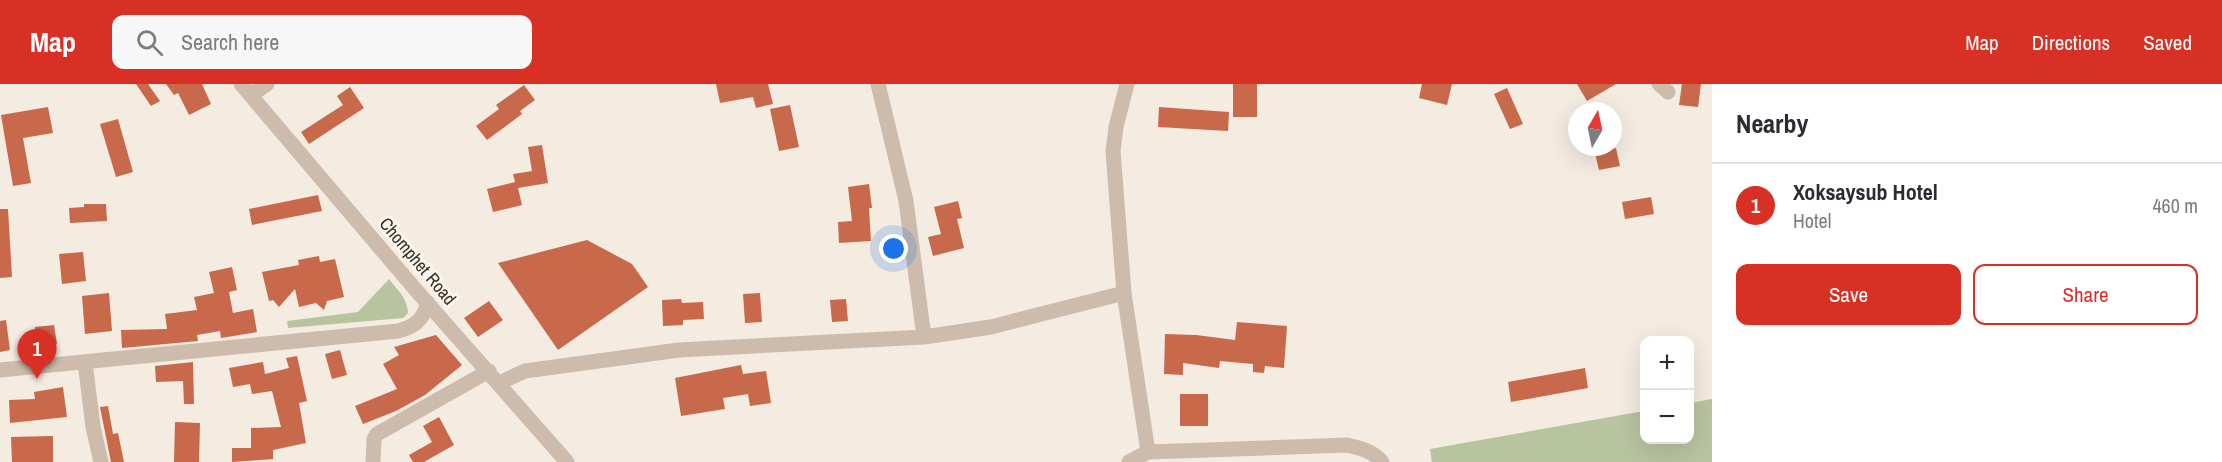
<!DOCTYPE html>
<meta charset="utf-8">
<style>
:root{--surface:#fff;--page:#f7f7f7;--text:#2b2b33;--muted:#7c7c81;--line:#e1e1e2;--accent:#d93025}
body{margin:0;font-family:"Archivo Narrow",sans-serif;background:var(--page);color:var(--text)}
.controls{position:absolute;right:18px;bottom:18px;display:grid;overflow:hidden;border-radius:12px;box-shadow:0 6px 24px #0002}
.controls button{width:54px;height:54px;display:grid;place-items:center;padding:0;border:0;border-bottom:2px solid var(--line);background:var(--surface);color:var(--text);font:30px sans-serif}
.compass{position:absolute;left:1568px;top:18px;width:54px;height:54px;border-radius:50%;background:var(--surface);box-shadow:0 6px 24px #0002;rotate:9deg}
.you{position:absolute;left:894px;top:165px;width:21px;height:21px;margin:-15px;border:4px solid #fff;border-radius:50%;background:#1a73e8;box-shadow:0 0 0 9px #1a73e833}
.badge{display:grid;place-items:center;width:39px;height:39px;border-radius:50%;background:var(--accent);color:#fff;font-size:20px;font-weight:700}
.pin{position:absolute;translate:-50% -50px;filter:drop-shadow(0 2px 3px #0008)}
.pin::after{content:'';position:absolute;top:32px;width:21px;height:18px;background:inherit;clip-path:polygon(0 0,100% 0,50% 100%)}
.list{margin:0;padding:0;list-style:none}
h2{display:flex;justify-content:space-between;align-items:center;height:78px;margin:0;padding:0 24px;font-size:26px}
h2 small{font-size:20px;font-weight:400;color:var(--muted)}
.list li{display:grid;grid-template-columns:39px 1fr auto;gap:18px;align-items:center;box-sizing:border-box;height:84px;padding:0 24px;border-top:2px solid var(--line)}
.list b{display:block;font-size:22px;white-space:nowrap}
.list p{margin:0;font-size:20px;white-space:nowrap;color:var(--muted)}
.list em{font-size:20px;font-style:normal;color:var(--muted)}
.actions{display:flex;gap:12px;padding:18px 24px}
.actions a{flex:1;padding:14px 0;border:2px solid var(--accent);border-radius:12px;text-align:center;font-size:21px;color:var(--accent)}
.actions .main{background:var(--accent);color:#fff}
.icon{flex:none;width:33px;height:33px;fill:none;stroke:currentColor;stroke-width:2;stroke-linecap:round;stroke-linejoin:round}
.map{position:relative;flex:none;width:1712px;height:378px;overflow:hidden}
header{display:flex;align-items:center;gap:36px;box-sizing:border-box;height:84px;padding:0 30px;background:var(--accent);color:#fff}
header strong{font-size:28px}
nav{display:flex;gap:33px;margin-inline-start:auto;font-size:21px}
.search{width:420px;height:54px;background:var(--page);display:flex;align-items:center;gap:15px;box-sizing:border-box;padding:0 21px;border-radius:12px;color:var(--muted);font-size:22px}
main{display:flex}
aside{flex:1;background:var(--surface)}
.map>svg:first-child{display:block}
</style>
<header>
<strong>Map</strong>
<div class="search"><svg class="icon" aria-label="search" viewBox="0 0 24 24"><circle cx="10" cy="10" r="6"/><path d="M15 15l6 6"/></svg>Search here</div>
<nav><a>Map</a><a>Directions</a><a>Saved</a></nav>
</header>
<main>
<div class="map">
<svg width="1712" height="378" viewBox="0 0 1712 378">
<rect width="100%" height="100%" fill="#f4ebe1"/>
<path fill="#b8c4a0" d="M389,195C398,207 407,213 408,229L403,234L288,244L287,237L358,228Z
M1712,315V378H1432L1430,365L1644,327V356H1690V319Z"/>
<path fill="#c8694b" d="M136,0H148L160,17L151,22Z
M166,0H202L211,20L189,31L178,9L174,11Z
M716,0H768L773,20L756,24L753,13L720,19Z
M1233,0H1257V33H1233Z
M1422,0H1452L1447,21L1419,14Z
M1577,0H1616L1587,17Z
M1682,0H1701L1698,23L1679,21Z
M524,1L535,16L520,27L522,30L487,56L476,42L499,25L496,21Z
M350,3L364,24L309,60L301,48L343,21L337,12Z
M1507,4L1523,40L1510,45L1494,10Z
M790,21L799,63L779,67L770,25Z
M48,23L53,49L23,54L31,99L13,102L1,31Z
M1159,23L1229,28L1228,47L1158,43Z
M118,35L133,88L116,93L100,40Z
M542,61L548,99L518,104L522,121L493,128L487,105L515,98L513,90L532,87L528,63Z
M1616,64L1620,82L1599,86L1595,69Z
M869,100L872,124H869L871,157L839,159L838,138L852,137L848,103Z
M318,111L322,127L252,141L249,125Z
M1651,113L1654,130L1625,135L1622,118Z
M958,117L962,134L957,135L964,164L933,172L928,153L941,150L934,123Z
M84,120H106L107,137L70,139L69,124L84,123Z
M0,125H8L12,193L0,194Z
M587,156L632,180L648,203L558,266L498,179Z
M83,168L86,197L62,200L59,170Z
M319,172L320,178L335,175L344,213L327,217L324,226L316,219L299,223L295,205L279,223L273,216L269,217L262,188L299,181L298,176Z
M232,183L237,206L229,208L233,229L253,225L257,248L221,254L220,247L197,251L198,257L122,264L121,246L167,245L165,230L197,226L194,213L214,209L209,188Z
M109,209L112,247L85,250L82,212Z
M760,209L762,238L745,239L743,210Z
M681,215L682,219L703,218L704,235L683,236V241L663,242L662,216Z
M846,215L848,237L832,238L830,216Z
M489,217L503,236L478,253L464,234Z
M6,236L10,266L0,268V237Z
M1237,238L1287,242L1284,284L1265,282L1264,289L1253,288V280L1220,277L1219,284L1183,279V291L1164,290L1165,250L1196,251L1235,256Z
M54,241L57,260L37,262L35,243Z
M436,251L462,281L425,311L396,327L363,340L355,322L397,305L383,280L399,271L394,263Z
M340,266L347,291L332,295L325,270Z
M297,272L307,317L299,319L306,359L273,366V375L232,378V364H251V344L281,343L272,307L252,310L250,300L233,303L229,284L263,278L265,290L289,284L286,274Z
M193,278L194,320H184L183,297L156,298L155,282Z
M741,281L743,290L766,287L771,319L750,322L748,310L723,314L725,325L681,332L675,294Z
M1585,284L1588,304L1511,318L1508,298Z
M63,303L67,333L10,339L9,316L35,315L34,308Z
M1180,310H1208V342H1180Z
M108,322L113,350L118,349L124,378H111L100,323Z
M439,333L454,361L424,378H413L409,371L432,358L423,342Z
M175,338L200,339L199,378H174Z
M53,352V378H12L11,353Z"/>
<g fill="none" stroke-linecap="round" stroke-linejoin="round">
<path stroke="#cdbbac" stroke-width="15" d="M241,0L415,205L567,378
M878,0L906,117L924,253
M1127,0L1116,43L1113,67L1124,209L1148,368
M1659,0L1668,8
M251,11L267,0
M85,278L93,343L101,378
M0,286L398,247C414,243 423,236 428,219
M499,299L525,287L679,266L924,253L991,243L1124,209
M373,378L374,355L377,350L489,287
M1129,378L1148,368L1347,361C1360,364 1373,367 1382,378"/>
</g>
<g text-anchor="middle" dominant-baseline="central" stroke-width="6" stroke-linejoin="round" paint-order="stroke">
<g font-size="18" fill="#3b302b" stroke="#fbf5ee">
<text transform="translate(418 177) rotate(50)">Chomphet Road</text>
</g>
</g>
</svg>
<div class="controls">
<button>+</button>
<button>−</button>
</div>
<svg class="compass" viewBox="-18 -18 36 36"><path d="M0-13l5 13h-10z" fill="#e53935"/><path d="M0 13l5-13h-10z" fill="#7c7c81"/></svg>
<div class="you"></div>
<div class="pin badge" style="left:37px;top:295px">1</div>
</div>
<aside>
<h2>Nearby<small></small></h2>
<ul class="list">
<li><span class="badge">1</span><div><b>Xoksaysub Hotel</b><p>Hotel</p></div><em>460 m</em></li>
</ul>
<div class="actions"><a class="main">Save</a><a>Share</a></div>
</aside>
</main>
